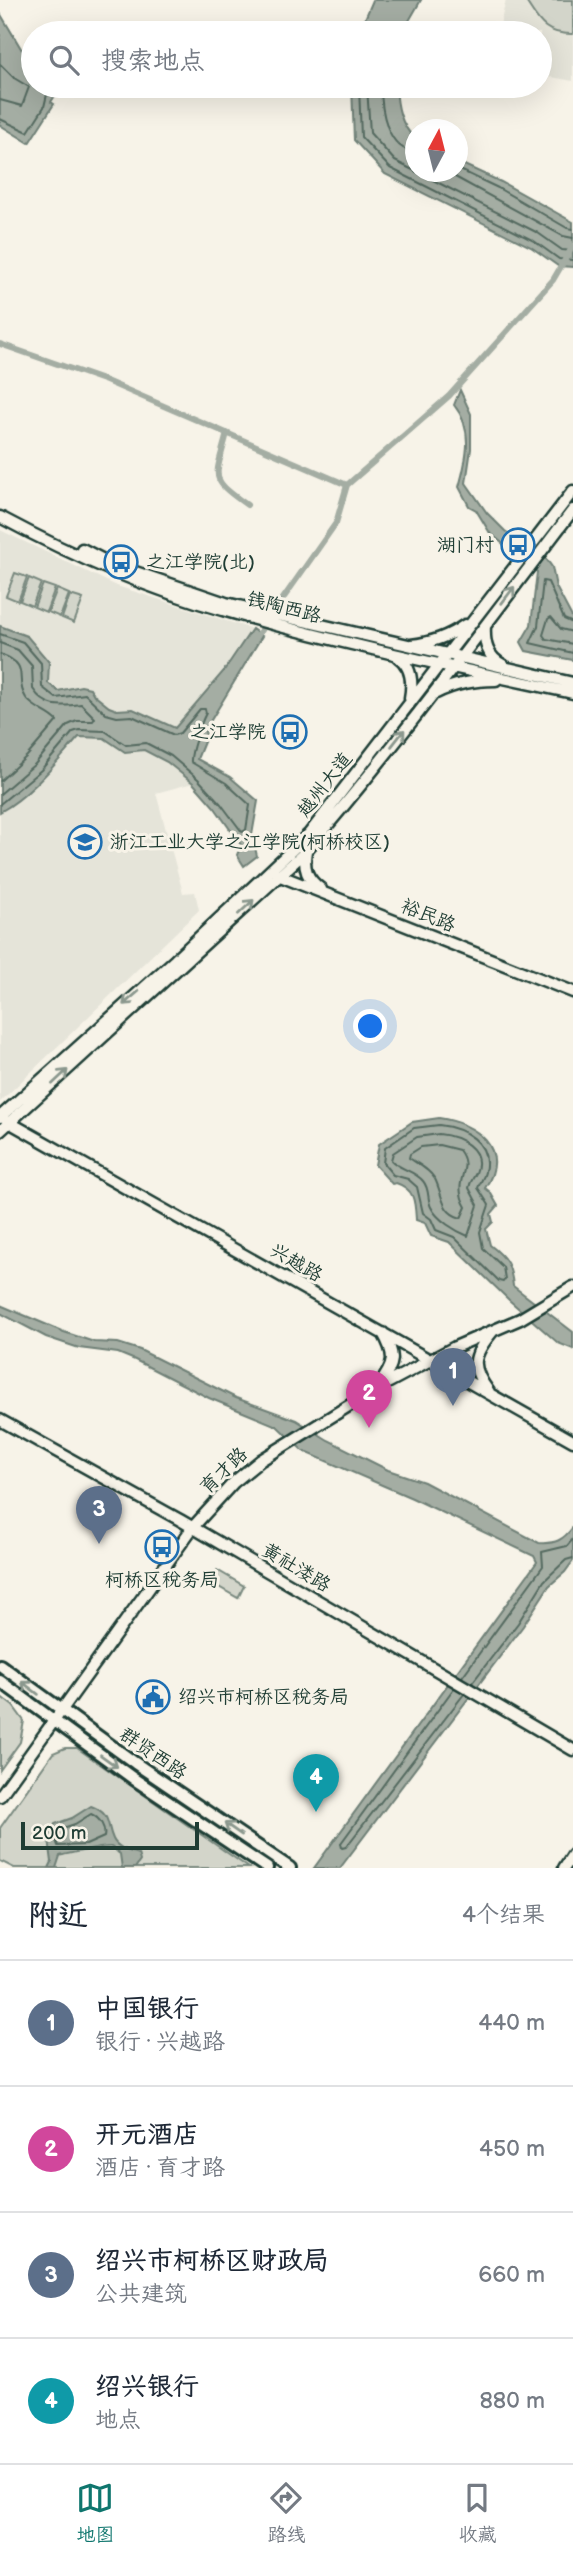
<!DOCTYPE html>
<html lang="zh">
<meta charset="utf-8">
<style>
:root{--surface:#fff;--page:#f2f2f3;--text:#1f2937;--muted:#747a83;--line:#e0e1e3;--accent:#0f766e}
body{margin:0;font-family:"Balsamiq Sans","LXGW WenKai TC",sans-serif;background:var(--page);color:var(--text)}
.compass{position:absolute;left:405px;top:119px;width:63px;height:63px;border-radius:50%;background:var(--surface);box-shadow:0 7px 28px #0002;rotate:7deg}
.scale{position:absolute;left:21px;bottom:18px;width:178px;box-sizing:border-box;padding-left:7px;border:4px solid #1f3d34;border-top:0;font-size:19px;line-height:24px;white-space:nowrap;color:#1f3d34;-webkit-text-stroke:5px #f7f3e8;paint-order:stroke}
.you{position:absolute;left:371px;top:1027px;width:24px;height:24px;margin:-18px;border:5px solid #fff;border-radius:50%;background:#1a73e8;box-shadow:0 0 0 10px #1a73e833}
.badge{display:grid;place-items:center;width:46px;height:46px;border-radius:50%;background:var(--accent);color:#fff;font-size:23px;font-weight:700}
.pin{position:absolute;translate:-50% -58px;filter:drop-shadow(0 2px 4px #0008)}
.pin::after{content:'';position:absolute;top:37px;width:24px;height:21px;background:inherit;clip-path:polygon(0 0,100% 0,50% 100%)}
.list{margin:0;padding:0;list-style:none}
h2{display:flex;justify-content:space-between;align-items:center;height:91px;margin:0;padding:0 28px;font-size:30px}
h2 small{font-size:23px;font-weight:400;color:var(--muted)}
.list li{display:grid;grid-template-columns:46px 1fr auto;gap:21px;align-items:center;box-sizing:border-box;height:126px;padding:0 28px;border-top:2px solid var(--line)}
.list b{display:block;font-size:26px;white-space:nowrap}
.list p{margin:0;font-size:23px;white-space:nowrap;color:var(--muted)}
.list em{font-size:23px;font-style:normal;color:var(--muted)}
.icon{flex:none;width:38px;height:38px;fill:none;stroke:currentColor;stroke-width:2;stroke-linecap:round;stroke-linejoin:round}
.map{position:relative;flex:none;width:573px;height:1868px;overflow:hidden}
.search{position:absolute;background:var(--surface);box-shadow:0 7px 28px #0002;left:21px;right:21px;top:21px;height:77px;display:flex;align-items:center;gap:18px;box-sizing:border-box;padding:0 24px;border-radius:38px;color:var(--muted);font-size:26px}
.sheet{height:595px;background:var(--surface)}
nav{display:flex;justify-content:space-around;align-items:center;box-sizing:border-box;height:98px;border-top:2px solid var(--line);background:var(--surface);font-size:19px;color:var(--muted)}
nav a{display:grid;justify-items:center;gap:4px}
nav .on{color:var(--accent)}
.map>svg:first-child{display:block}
</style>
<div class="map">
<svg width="573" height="1868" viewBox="0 0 573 1868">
<rect width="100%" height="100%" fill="#f7f3e8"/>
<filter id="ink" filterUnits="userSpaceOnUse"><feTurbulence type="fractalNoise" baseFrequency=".0143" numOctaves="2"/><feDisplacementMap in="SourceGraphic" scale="14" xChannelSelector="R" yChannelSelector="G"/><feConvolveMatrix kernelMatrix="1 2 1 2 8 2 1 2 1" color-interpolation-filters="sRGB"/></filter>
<g filter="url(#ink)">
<path fill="#e5e4d9" d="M506,0H573V81L540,75V33H498Z
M0,530L117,586L252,629L223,672L175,728L156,757L167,762L193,783L156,793L183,893L195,892L199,910L0,1102Z"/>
<path fill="#d3d5ca" stroke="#79897f" stroke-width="2" d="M525,0H573V34C543,35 538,19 525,0Z
M15,573L27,577L18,601L6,596Z
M29,578L41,583L32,606L20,601Z
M43,584L55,588L46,612L34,607Z
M57,589L69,594L60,617L48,612Z
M70,595L83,599L74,623L62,618Z
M217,1570L244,1586L238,1598L210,1582Z
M0,1696L13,1706L24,1721L20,1742L0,1770Z
M65,1748H77L249,1868H14L0,1861V1828L53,1753Z"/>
<path fill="#a4ada3" stroke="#6f8077" stroke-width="2" d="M373,0H421L402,33H359Z
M0,13L22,50L33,59V86H54L58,91L51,102L54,104L29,143L0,125Z
M352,86H396C397,106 400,124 415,139L416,172H458V162L501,182L573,222V267L558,266L531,247L385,174L354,140Z
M460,390L471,414V449L466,483L487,513L505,531L547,560L552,567L556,587L573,619V660L526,651L521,642L531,625L537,572L490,533L476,510L469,506L459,487C467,458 474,430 454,405Z
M0,626L27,636L49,662L48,683L58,691L81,686L90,688L94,695L109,707L117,710L133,709L175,728L223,672L252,629L262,636L205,730L206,737L197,759L230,777L258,801L252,835L257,856L244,866L237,855L241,845L215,808L193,783L167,762L144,750L125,752L104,738L79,737C55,764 32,794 0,812Z
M439,1118C476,1123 511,1149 485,1188L490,1192L498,1206L491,1214L493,1222L486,1229L490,1245C507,1258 511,1266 513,1286L573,1332V1349L558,1343L509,1300L449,1242L431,1236L425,1223L416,1220C415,1202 415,1189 396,1183L392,1184L375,1165L379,1144L412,1122Z
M0,1305L64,1332L94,1342L118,1343L140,1350L236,1398L296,1420L328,1440L388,1470L424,1482L539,1543C556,1544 563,1540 573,1527V1561L565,1572L549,1586L523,1626L340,1868H314L537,1562L534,1556L412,1498L303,1451L277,1426L209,1398L135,1360L118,1353L79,1348L46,1337L0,1313Z
M91,1806C112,1814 106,1824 113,1839C117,1848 129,1851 138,1854L140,1861L135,1868H122L120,1854C117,1852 114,1848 111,1847C108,1846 64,1854 60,1856L56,1868H49L52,1862L49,1839L55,1824L72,1818Z"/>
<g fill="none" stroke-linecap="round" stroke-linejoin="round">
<path stroke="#546a60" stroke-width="2" d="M0,64L14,78L29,87L22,106L0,100
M359,86L361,137L390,168L534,241L559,259L573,260
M367,86L370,133L395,161L538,233L562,250L573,251
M381,86C381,108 386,150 416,152
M0,119L28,132L44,107L49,86
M458,169L498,188L567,228L573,229
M446,172L563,236L573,238
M573,623L564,619L548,582L543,581L538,626L530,643L573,653
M573,632L561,629L551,617L548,619L543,635L546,639L573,644
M0,634L23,642L41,663L42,687L56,698L85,694L106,714L117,717L132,716L174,735L180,733L200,709H205L206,713C201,723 190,752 191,762L226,783L250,805L246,830L242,832L221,804L198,779L171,756L146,743L126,745L105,731L79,730L73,732L41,770L0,804
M0,643L18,650L32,666L33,689C45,708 60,707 81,704L95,718L93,721H77L68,725L35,764L0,794
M0,654C33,666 13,678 26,698C34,709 49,712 57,721L27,756L0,781
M439,1125C464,1128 492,1142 485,1172C484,1178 480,1182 478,1188L489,1205L480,1232L483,1248L503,1267L505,1279L503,1282L499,1281L454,1237L436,1230L431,1219L423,1213L417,1187L408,1179L393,1175L383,1163L385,1148L414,1128Z
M439,1134C458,1136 486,1148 476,1173C473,1179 470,1181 469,1188L478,1205L468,1236C456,1231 437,1220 431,1207C427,1199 430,1189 423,1181C414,1170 400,1170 391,1160L393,1153L417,1137Z
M439,1145L459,1150C475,1171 450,1179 466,1207L461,1218C441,1213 443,1195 435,1179C429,1169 418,1164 409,1158L410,1154L421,1147Z
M462,1677L543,1566L542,1552L567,1546L573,1539
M472,1683L518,1623L544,1581L566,1560L573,1558
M454,1688L341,1843L342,1848L346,1847L464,1694
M91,1814C100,1818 106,1828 104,1837L86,1845L58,1846L56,1840L60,1829L75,1824Z"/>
<path stroke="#a4ada3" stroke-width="6" d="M0,344L106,381L347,485
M227,433C216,478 207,477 247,505
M254,640L336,523L347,485L449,396L553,280L573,246"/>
<defs>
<path id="secondary" d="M0,517C71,555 148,589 226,611C340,644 457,668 573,693
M82,549L109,563L226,603L573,683
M485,626C484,643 487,657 503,665
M411,645C431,643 448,637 465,625
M397,656C412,666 413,682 410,698
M436,693C456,683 474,680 496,680
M306,851C303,869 307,879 321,889
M278,875L573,992
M0,1117L175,960L309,834L573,491
M7,1121L573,1441
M0,1131L302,855C398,745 484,626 573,510
M379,1385C395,1364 396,1356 383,1333
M489,1392C470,1367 472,1356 492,1332
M0,1420L180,1520L573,1750
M0,1796L193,1527L234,1482L261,1460L376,1389L455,1347L520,1319L573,1287
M564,1868L573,1854"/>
<path id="primary" d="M0,1665L135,1763L290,1868
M0,1681L134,1779L267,1868"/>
</defs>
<use href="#secondary" stroke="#1f3d34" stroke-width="15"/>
<use href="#primary" stroke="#1f3d34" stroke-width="16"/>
<use href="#secondary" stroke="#f7f3e8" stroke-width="10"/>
<use href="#primary" stroke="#f7f3e8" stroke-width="10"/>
</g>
<defs><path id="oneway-shaft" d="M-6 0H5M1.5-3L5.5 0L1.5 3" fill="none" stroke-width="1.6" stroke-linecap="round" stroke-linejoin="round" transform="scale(1.75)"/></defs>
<g stroke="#8b988e">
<use href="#oneway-shaft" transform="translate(508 595) rotate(-53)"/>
<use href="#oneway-shaft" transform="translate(398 738) rotate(-52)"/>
<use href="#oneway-shaft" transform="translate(246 907) rotate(-43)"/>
<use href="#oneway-shaft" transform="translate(131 998) rotate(139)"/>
<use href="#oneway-shaft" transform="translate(60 1077) rotate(-43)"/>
<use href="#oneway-shaft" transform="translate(30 1688) rotate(-143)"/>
<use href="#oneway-shaft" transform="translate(109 1761) rotate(36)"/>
<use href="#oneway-shaft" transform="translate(233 1829) rotate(-145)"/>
</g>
</g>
<defs>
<symbol id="bus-ring" viewBox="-11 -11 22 22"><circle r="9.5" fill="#f7f3e8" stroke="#1f6fb2" stroke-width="1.5"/><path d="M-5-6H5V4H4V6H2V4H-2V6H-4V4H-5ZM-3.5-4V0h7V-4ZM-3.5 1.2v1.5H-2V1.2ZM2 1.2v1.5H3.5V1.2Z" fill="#1f6fb2"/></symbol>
<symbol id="university-ring" viewBox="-11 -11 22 22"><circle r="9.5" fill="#f7f3e8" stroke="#1f6fb2" stroke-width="1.5"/><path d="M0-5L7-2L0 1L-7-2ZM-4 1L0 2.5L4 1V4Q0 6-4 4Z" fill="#1f6fb2"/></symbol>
<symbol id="civic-ring" viewBox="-11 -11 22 22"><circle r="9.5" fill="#f7f3e8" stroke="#1f6fb2" stroke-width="1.5"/><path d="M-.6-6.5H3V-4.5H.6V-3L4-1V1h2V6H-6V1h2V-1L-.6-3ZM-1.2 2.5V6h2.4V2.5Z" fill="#1f6fb2"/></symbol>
</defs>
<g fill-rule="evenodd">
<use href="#bus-ring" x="499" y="526" width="38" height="38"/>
<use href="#bus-ring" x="102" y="543" width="38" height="38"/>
<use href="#bus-ring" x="271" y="713" width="38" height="38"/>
<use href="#university-ring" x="66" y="823" width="38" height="38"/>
<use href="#bus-ring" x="143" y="1528" width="38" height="38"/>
<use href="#civic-ring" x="134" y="1678" width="38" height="38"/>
</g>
<g text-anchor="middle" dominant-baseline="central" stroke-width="6" stroke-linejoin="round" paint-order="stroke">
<g font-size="19" fill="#1f3d34" stroke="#f7f3e8" text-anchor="start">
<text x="494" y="545" text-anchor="end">湖门村</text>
<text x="146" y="562">之江学院(北)</text>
<text x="266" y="732" text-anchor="end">之江学院</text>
<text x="110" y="842">浙江工业大学之江学院(柯桥校区)</text>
<text x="162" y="1580" text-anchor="middle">柯桥区税务局</text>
<text x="178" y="1697">绍兴市柯桥区税务局</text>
</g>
<g font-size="19" fill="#1f3d34" stroke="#f7f3e8">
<text transform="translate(284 608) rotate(14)">钱陶西路</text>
<text transform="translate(325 785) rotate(-52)">越州大道</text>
<text transform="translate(428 916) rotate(22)">裕民路</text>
<text transform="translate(296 1263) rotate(30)">兴越路</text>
<text transform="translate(224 1471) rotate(-44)">育才路</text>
<text transform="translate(296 1568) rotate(31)">黄社溇路</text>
<text transform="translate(153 1754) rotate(34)">群贤西路</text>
</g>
</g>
</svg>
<svg class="compass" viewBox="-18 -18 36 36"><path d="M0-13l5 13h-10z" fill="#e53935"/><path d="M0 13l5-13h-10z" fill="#747a83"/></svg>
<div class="scale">200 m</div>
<div class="you"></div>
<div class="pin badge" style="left:453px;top:1406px;background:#5c6f8a">1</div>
<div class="pin badge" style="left:369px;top:1428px;background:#d1479c">2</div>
<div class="pin badge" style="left:99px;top:1544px;background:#5c6f8a">3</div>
<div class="pin badge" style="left:316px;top:1812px;background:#0f9aa8">4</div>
<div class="search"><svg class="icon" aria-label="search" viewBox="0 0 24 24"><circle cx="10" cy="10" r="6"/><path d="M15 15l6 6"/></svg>搜索地点</div>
</div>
<section class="sheet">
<h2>附近<small>4个结果</small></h2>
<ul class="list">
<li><span class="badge" style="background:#5c6f8a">1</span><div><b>中国银行</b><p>银行 · 兴越路</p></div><em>440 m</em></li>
<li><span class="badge" style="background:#d1479c">2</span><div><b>开元酒店</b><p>酒店 · 育才路</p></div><em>450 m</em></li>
<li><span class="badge" style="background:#5c6f8a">3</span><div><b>绍兴市柯桥区财政局</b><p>公共建筑</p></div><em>660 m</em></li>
<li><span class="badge" style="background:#0f9aa8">4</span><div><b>绍兴银行</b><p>地点</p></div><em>880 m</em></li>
</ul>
</section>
<nav>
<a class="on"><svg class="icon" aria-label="map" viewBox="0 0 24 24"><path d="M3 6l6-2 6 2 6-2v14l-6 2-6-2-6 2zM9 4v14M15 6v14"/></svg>地图</a>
<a><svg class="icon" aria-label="directions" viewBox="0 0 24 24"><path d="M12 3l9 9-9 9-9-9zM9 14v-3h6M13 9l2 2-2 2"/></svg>路线</a>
<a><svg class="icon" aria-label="saved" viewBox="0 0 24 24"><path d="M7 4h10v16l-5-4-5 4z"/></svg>收藏</a>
</nav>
